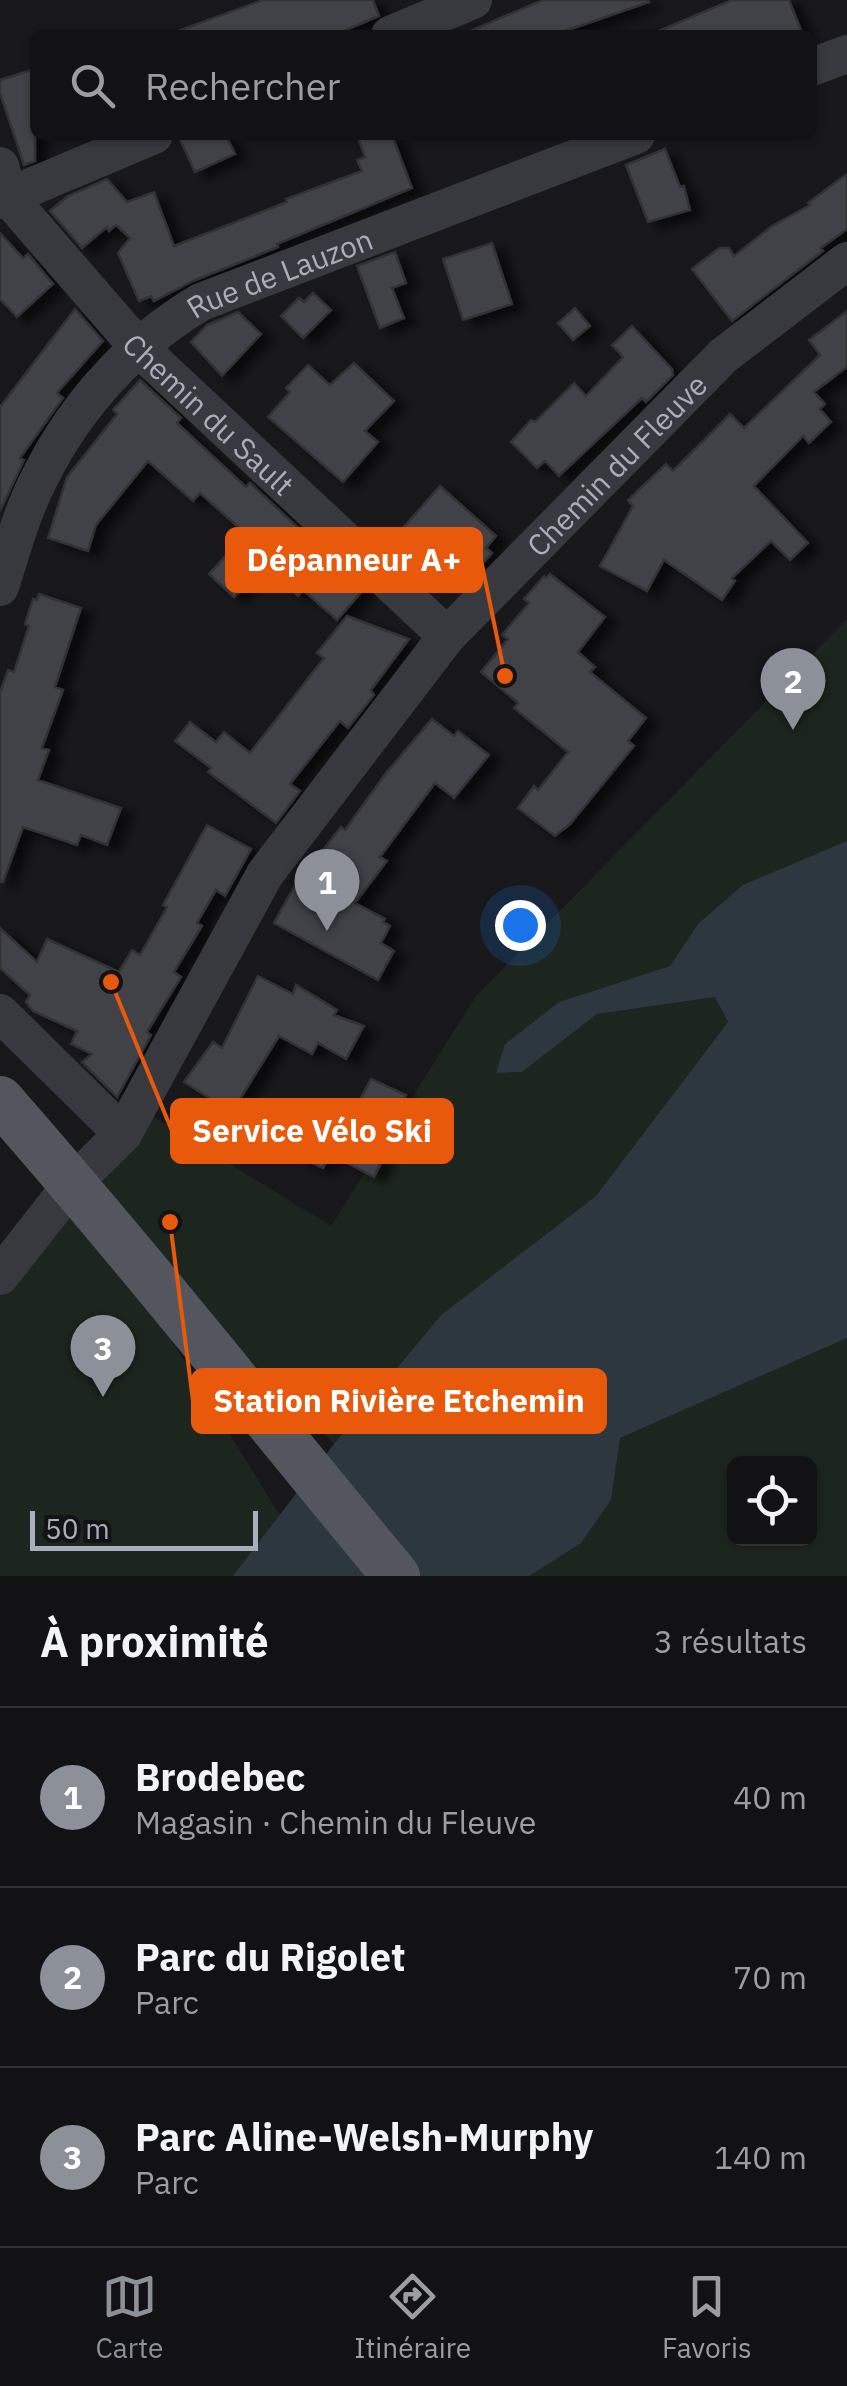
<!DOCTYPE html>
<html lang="fr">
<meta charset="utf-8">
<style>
:root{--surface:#121114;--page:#1f1f22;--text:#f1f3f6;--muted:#9c9da0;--line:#313134;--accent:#8c9099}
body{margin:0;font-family:"IBM Plex Sans",sans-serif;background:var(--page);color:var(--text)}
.controls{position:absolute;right:30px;bottom:30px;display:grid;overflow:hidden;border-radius:15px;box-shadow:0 2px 8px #0004}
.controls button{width:90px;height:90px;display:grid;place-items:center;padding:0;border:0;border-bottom:2px solid var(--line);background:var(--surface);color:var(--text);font:50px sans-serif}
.scale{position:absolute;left:30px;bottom:25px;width:228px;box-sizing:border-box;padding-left:10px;border:5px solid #a9aebb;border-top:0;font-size:28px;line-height:35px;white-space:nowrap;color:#a9aebb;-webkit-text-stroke:8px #131215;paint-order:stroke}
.you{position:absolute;left:520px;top:925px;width:35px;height:35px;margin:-25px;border:8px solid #fff;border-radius:50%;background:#1a73e8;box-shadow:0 0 0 15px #1a73e833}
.badge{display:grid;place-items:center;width:65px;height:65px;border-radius:50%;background:var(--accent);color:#fff;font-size:32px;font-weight:700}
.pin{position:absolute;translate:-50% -82px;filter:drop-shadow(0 2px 5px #0008)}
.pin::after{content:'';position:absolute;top:52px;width:35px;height:30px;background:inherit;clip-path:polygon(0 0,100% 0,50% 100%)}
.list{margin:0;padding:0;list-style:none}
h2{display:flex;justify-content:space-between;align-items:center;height:130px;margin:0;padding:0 40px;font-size:42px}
h2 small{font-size:32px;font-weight:400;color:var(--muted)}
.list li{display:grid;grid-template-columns:65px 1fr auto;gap:30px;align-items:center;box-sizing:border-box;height:180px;padding:0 40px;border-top:2px solid var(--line)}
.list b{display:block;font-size:38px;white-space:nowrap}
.list p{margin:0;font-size:32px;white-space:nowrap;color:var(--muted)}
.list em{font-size:32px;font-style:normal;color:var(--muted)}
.icon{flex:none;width:55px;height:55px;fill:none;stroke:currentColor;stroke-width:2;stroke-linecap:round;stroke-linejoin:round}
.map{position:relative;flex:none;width:847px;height:1576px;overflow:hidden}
.search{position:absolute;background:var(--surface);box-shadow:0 2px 8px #0004;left:30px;right:30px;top:30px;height:110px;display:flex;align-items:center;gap:25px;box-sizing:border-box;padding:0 35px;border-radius:15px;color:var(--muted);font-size:38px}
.sheet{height:670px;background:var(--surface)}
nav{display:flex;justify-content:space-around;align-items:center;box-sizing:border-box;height:140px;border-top:2px solid var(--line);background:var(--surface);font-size:28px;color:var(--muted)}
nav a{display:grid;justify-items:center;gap:5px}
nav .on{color:var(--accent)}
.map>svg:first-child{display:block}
</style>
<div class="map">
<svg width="847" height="1576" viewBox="0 0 847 1576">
<defs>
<filter id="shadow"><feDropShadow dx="11" dy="6" stdDeviation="5" flood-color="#0009"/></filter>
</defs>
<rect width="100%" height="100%" fill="#18171a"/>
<path fill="#1d261e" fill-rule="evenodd" d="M847,619V841L698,924L670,966L559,1002L505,1044L497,1073L522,1072L597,1014L715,997L728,1022L596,1196L441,1315L334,1444L77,1188L281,1517L234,1576H0V1276L137,1107L331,1226L476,996Z
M847,1338V1576H516L619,1438ZM734,1464H810V1538H734Z"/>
<path fill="#2c3740" d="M847,841V1338L620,1438L611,1500L581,1543L529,1576H233L334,1444L441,1315L596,1196L728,1022L715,997L597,1014L522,1072L496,1073L505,1044L559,1002L670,966L698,924L743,885Z"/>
<path fill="#414247" stroke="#313136" stroke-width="2.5" filter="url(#shadow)" d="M263,0H373L379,16L334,35H176L175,32Z
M543,0H648L649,2L554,35H461Z
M732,0H789L803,35H649Z
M31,70L35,83V161L24,165L0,93V80Z
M178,135H226L235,154L195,172Z
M357,135H392L412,188L277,244L278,247L193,281L154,301L151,296L139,301L118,253L130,238L116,225L109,231L107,227L82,248L50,211L68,196L107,179L127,202L154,192L174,246L287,202L286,199L362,171L357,160L365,157Z
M665,149L680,187L684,186L690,210L648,222L626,165Z
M847,174V229L821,248L823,251L732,321L692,269L719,248H729L734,256L772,226L810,205L808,203Z
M0,233L23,258L28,254L53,284L17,317L0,299Z
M492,243L512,304L463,320L443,259Z
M395,252L406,283L392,288L404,318L380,328L357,266Z
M313,293L331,310L303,338L281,316L299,298L304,302Z
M575,308L590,326L573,340L558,323Z
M75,309L103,341L57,393L63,398L20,458L24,460L0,511V407Z
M847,311V367L814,392L825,404L820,409L831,422L809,443L803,436L754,486L808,543L790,560L771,541L732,578L735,581L722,600L664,560L647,591L600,566L633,506L628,500L666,464L673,471L730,414L744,428L820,355L809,340Z
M238,312L261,334L222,376L191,342L207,325Z
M632,326L672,369L673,375L646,402L642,398L559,476L545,461L537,468L511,442L531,420L535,422L574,383L586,396L623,357L612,345Z
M354,363L394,401L365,431L378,442L343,482L268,417L290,392L286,388L308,365L330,385Z
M140,380L181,418L177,423L246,487L250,483L364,589L337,620L303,590L298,596L264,565L234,597L209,574L246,534L200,493L193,501L148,461L96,525L88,551L48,538L67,477L117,414L113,410Z
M440,486L496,536L486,548L492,553L475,572L469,567L459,578L403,528Z
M550,574L605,617L578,652L595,667L590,672L646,718L628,741L634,746L570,824L555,836L518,808L534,786L538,790L568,752L514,708L518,703L481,672L508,639L502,635L529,603L524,599L544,576L546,578Z
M39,594L81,608L55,687L63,690L42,748L49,750L38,780L121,808L107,845L81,835L77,845L23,827L3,882H0V693L8,670L14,672L29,626L25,624L33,599L37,600Z
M347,616L409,639L371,690L374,695L348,728L340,721L290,784L300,791L276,823L208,772L211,768L175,741L190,722L216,742L224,732L250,753L324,658L317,653Z
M432,719L454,736L458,731L489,755L454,798L435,783L380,857L387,861L355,903L385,919L383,922L390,926L381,943L394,951L378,980L274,923L300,876L333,895L346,875L319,855L341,827L345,830L386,773Z
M207,825L251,849L225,896L216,890L197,923L202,926L174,972L181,977L147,1032L151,1035L117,1097L82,1062L92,1054L71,1044L77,1031L33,1011L26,1002L30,995L0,968V928L37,962L47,939L119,972L132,950L140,955L167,907L163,905Z
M258,976L293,994L296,985L337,1010L334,1015L364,1026L346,1059L318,1043L312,1054L279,1036L232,1112L184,1082L213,1042L222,1048Z
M371,1079L406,1095L385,1136L393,1140L374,1177L330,1154L323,1168L290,1152L321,1102L350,1119Z"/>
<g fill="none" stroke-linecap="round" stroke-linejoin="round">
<g stroke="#38393f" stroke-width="38">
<path d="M390,35L473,0"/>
<path d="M812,67L847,54"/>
<path id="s1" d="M0,166L8,197L138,347L447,636"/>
<path d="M0,200L154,135"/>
<path id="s2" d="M0,587C12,550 22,511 40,477C75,406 133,342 201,302L636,135"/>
<path d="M0,1013L123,1134"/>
<path id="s3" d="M0,1276L73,1183L123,1134L265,874L447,636L723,356L847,261"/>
</g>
<path stroke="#54565f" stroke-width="48" d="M0,1100C136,1255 264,1417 396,1576"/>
</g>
<g text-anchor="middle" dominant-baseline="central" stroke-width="9" stroke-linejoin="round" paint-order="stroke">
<g font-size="30" fill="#a9aebb" stroke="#131215">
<text stroke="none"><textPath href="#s2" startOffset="442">Rue de Lauzon</textPath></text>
<text stroke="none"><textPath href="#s1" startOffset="328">Chemin du Sault</textPath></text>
<text stroke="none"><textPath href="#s3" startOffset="1025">Chemin du Fleuve</textPath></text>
</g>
</g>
<path fill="none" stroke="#e8590c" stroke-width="4" d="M505 676L481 560M111 982L172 1131M170 1222L193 1401"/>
<g fill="#e8590c" stroke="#131215" stroke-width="4">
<circle cx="505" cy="676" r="10"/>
<circle cx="111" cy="982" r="10"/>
<circle cx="170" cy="1222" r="10"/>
</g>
<g fill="#e8590c" stroke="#e8590c" stroke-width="4">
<rect x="227" y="529" width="254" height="62" rx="10"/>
<rect x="172" y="1100" width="280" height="62" rx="10"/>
<rect x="193" y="1370" width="412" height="62" rx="10"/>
</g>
<g font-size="32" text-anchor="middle" font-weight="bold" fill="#fff">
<text x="354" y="571">Dépanneur A+</text>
<text x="312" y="1142">Service Vélo Ski</text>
<text x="399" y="1412">Station Rivière Etchemin</text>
</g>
</svg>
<div class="controls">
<button><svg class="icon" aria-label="locate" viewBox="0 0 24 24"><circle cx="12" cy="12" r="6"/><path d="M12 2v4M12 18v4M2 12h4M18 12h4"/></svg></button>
</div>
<div class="scale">50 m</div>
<div class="you"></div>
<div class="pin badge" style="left:327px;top:931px">1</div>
<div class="pin badge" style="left:793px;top:730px">2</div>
<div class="pin badge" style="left:103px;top:1397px">3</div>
<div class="search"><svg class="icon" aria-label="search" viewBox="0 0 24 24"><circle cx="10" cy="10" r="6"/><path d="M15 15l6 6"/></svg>Rechercher</div>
</div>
<section class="sheet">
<h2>À proximité<small>3 résultats</small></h2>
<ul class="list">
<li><span class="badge">1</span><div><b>Brodebec</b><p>Magasin · Chemin du Fleuve</p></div><em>40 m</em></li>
<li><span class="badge">2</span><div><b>Parc du Rigolet</b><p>Parc</p></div><em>70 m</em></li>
<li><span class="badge">3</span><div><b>Parc Aline-Welsh-Murphy</b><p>Parc</p></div><em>140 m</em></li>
</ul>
</section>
<nav>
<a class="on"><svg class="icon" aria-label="map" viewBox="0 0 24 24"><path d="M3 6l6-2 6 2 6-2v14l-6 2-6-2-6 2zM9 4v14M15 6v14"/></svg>Carte</a>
<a><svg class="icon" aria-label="directions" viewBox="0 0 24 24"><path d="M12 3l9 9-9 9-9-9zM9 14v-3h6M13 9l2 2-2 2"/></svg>Itinéraire</a>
<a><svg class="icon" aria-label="saved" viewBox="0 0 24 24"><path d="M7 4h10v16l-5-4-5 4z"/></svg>Favoris</a>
</nav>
